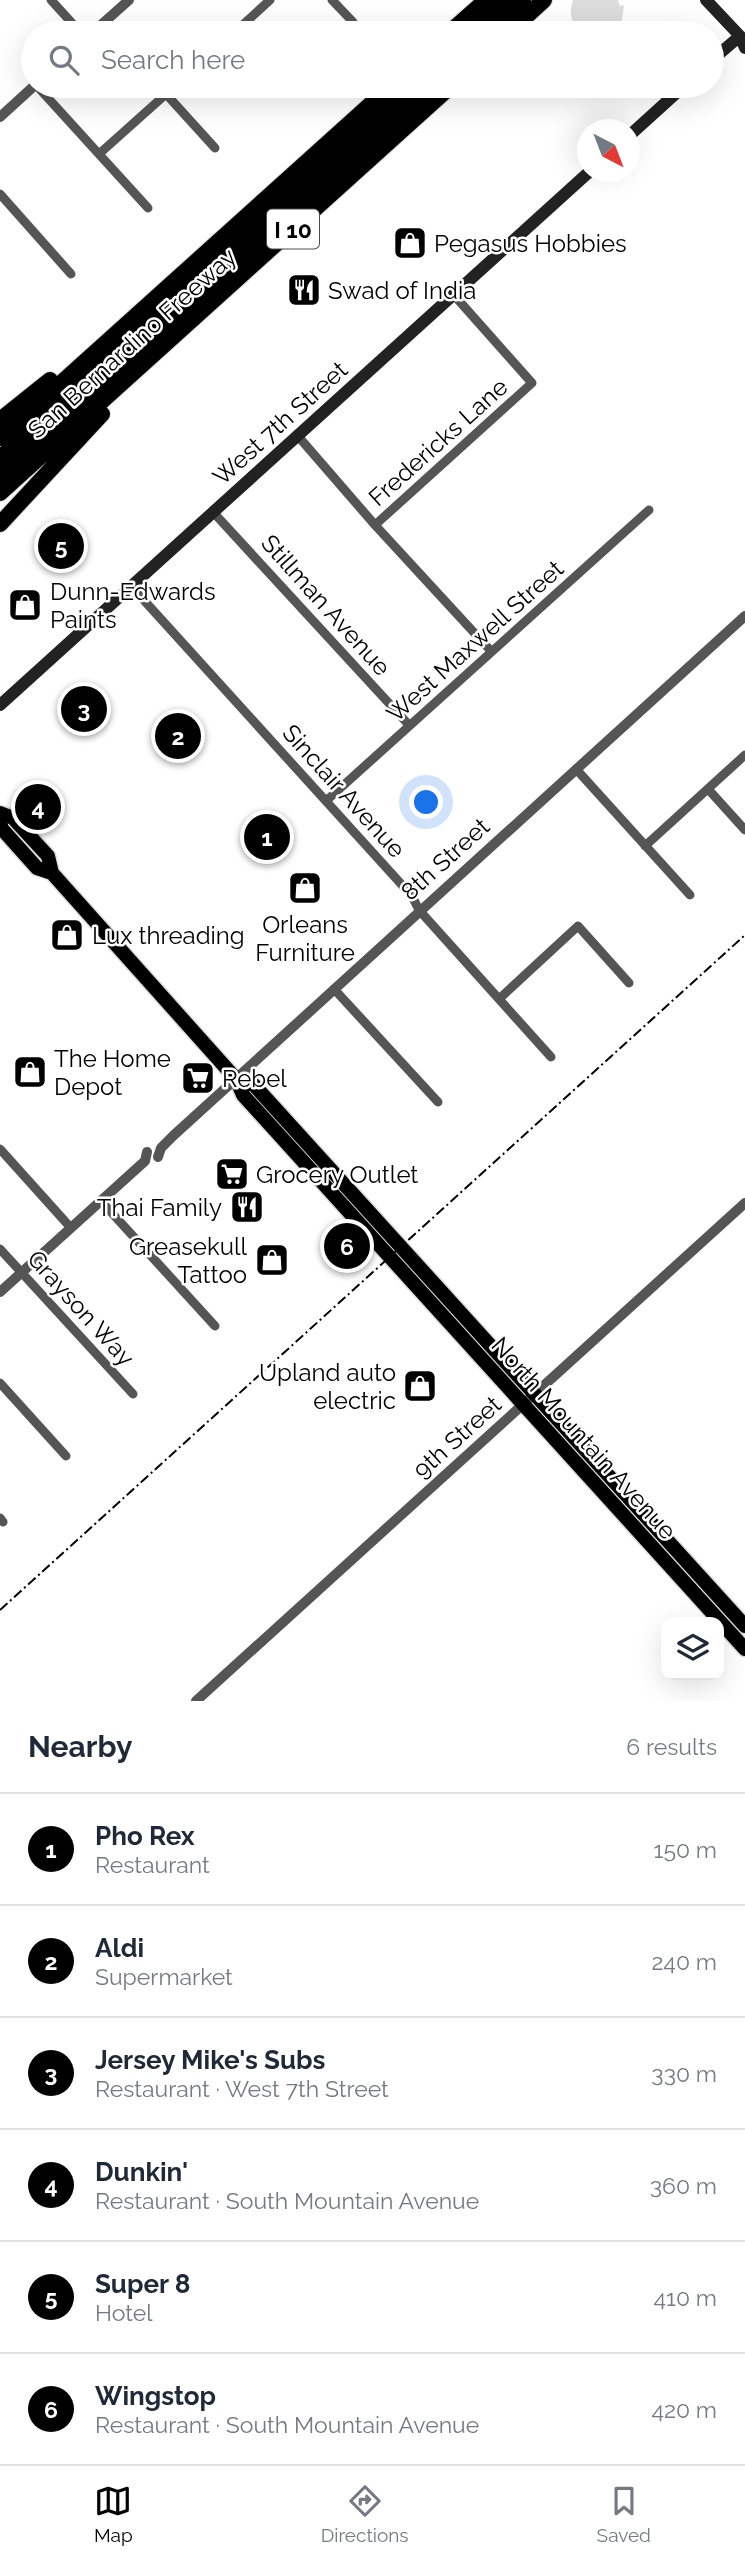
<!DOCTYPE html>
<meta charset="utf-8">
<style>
:root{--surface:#fff;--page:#f2f2f3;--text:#1f2937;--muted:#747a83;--line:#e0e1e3;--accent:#000}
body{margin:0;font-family:Raleway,sans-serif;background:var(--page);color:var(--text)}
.controls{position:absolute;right:21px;bottom:21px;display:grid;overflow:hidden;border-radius:14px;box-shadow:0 7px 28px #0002}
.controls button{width:63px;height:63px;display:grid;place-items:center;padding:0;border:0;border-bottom:2px solid var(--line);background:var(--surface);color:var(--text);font:35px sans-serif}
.compass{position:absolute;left:577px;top:119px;width:63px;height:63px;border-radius:50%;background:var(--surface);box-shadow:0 7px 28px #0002;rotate:138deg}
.you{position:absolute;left:427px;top:803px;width:24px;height:24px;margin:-18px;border:5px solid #fff;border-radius:50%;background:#1a73e8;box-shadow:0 0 0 10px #1a73e833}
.badge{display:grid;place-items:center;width:46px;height:46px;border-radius:50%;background:var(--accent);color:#fff;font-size:23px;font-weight:700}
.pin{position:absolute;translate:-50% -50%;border:4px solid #fff;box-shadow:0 2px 7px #0006}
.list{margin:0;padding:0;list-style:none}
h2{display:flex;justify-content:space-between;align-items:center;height:91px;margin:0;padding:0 28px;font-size:30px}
h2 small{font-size:23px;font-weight:400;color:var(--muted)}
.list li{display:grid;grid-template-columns:46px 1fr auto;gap:21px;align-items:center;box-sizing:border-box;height:112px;padding:0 28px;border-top:2px solid var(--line)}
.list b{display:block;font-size:26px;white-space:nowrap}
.list p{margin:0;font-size:23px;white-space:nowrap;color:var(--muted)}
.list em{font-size:23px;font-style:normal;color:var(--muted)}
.icon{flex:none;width:38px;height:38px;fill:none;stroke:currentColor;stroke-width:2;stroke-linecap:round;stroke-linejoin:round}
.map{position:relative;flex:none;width:745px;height:1701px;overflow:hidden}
.search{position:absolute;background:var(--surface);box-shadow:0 7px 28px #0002;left:21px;right:21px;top:21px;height:77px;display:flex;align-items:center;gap:18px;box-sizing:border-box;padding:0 24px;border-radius:38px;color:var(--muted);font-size:26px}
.sheet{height:763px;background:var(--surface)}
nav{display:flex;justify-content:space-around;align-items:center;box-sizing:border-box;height:98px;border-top:2px solid var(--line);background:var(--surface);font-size:19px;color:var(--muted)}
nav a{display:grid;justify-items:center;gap:4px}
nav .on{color:var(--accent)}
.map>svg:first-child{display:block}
</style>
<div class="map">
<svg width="745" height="1701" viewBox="0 0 745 1701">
<rect width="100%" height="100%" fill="#fff"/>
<path fill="#dcdcdc" d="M573,0H618L620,6L624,5L622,20L612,33C589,33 563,32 573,0Z"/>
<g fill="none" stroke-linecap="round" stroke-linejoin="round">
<defs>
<path id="primary" d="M0,813L13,818L48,856L52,873
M0,823L2,829L37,868L52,873L236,1079L243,1095L745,1649
M236,1079L254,1085L745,1626"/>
<path id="motorway" d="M449,33L486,0
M466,33L503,0
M487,33L523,0
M508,33L544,0
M0,420L50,380
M0,438L391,86
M0,458L409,86
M0,475L429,86
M0,493L451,86
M0,524L102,414"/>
</defs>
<use href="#primary" stroke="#dbdbdb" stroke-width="17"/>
<use href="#motorway" stroke="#dbdbdb" stroke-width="18"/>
<path stroke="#555" stroke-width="9" d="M51,0L81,33
M332,0L353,22
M234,33L270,0
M37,86L148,208
M166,94L215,148
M99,154L175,86
M0,194L71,274
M297,435L375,525L491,651
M213,512L409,725
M375,525L532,383L453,294
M131,586L412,896L419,910L551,1057
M576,769L690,895
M708,789L745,830
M326,801L649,510
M645,846L745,755
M334,989L438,1102
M499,999L578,926L629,983
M0,1149L71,1228
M101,1201L215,1326
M0,1249L133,1394
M0,1383L66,1456
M0,1518L3,1522"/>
<path stroke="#555" stroke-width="10" d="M92,33L129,0
M0,117L34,86
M158,1157L161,1148L174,1135L745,616
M0,1292L145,1161L147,1152
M196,1701L745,1203"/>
<path stroke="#222" stroke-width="12" d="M706,0L740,36L745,48
M712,60L740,36
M630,135L684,86
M0,705L589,172"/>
<use href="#primary" stroke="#000" stroke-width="14"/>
<use href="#motorway" stroke="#000" stroke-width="16"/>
<path stroke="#000" stroke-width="2" stroke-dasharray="10 3.5 2 3.5" stroke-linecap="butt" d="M0,1610L745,935"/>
</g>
<defs>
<symbol id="shop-square" viewBox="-11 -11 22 22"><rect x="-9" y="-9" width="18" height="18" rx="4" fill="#000" stroke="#fff"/><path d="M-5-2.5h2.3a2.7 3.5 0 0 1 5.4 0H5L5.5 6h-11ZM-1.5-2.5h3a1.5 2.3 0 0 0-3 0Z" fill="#fff"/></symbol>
<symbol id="restaurant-square" viewBox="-11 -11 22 22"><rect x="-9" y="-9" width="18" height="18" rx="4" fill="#000" stroke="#fff"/><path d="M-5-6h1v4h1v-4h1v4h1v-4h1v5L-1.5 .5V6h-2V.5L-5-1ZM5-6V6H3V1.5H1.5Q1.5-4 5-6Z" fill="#fff"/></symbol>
<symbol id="supermarket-square" viewBox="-11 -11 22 22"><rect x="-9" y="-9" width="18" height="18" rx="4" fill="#000" stroke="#fff"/><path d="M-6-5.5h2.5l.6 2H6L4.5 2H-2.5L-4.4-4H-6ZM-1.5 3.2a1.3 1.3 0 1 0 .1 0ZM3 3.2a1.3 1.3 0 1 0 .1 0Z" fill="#fff"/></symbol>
</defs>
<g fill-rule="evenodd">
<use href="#shop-square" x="391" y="224" width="38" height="38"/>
<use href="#restaurant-square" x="285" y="271" width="38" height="38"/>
<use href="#shop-square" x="6" y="586" width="38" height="38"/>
<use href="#shop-square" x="286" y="869" width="38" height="38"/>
<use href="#shop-square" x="48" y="916" width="38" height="38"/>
<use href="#shop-square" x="11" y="1053" width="38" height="38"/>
<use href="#supermarket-square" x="179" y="1059" width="38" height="38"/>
<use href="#supermarket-square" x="213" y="1155" width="38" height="38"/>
<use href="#restaurant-square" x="228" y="1188" width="38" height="38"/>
<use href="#shop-square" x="253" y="1241" width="38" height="38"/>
<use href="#shop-square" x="401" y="1367" width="38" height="38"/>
</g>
<g text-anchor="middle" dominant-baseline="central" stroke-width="5" stroke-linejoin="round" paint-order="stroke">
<rect fill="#fff" stroke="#4c4c4c" stroke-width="2" x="267" y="209.5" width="52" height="39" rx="5"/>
<g font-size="23" font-weight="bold" fill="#000">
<text x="293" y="229">I 10</text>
</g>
<g font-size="24" fill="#000" stroke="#fff" text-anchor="start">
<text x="434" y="243">Pegasus Hobbies</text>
<text x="328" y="290">Swad of India</text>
<text x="50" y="591">Dunn-Edwards<tspan x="50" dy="28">Paints</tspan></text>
<text x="305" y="924" text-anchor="middle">Orleans<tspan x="305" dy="28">Furniture</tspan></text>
<text x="92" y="935">Lux threading</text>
<text x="54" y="1058">The Home<tspan x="54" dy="28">Depot</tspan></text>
<text x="222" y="1078">Rebel</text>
<text x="256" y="1174">Grocery Outlet</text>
<text x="222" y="1207" text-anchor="end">Thai Family</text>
<text x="247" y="1246" text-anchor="end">Greasekull<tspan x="247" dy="28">Tattoo</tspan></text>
<text x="396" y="1372" text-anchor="end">Upland auto<tspan x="396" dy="28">electric</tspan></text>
</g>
<g font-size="24" fill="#000" stroke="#fff">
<text transform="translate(132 343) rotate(-42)">San Bernardino Freeway</text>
<text transform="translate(280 423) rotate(-42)">West 7th Street</text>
<text transform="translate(438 442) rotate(-42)">Fredericks Lane</text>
<text transform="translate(326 605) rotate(48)">Stillman Avenue</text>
<text transform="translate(475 641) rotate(-42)">West Maxwell Street</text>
<text transform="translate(344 791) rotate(48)">Sinclair Avenue</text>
<text transform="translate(445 859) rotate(-42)">8th Street</text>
<text transform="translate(81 1308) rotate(48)">Grayson Way</text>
<text transform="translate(457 1437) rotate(-42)">9th Street</text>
<text transform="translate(584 1438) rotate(48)">North Mountain Avenue</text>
</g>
</g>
</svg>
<div class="controls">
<button><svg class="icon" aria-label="layers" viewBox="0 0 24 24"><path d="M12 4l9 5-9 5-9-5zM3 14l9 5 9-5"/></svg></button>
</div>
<svg class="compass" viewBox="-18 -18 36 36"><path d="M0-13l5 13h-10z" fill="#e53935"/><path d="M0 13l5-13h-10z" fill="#747a83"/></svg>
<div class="you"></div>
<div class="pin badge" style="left:267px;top:837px">1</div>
<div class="pin badge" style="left:178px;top:736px">2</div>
<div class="pin badge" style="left:84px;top:709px">3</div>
<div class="pin badge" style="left:38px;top:807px">4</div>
<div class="pin badge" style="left:61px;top:546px">5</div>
<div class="pin badge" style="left:347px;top:1246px">6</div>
<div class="search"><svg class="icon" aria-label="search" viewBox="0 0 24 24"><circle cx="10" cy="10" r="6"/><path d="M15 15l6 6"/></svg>Search here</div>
</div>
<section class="sheet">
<h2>Nearby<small>6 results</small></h2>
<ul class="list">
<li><span class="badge">1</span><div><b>Pho Rex</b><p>Restaurant</p></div><em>150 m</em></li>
<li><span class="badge">2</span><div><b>Aldi</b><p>Supermarket</p></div><em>240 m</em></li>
<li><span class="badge">3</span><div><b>Jersey Mike's Subs</b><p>Restaurant · West 7th Street</p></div><em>330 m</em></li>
<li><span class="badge">4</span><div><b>Dunkin'</b><p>Restaurant · South Mountain Avenue</p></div><em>360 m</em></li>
<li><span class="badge">5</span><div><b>Super 8</b><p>Hotel</p></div><em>410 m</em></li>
<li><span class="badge">6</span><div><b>Wingstop</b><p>Restaurant · South Mountain Avenue</p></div><em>420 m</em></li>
</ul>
</section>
<nav>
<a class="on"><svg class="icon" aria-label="map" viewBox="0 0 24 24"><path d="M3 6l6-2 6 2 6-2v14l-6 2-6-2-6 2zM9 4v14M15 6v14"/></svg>Map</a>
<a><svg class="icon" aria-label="directions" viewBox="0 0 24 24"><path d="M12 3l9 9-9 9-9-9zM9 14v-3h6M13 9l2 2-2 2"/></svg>Directions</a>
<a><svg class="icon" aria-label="saved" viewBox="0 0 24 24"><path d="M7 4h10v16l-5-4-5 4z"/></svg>Saved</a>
</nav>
